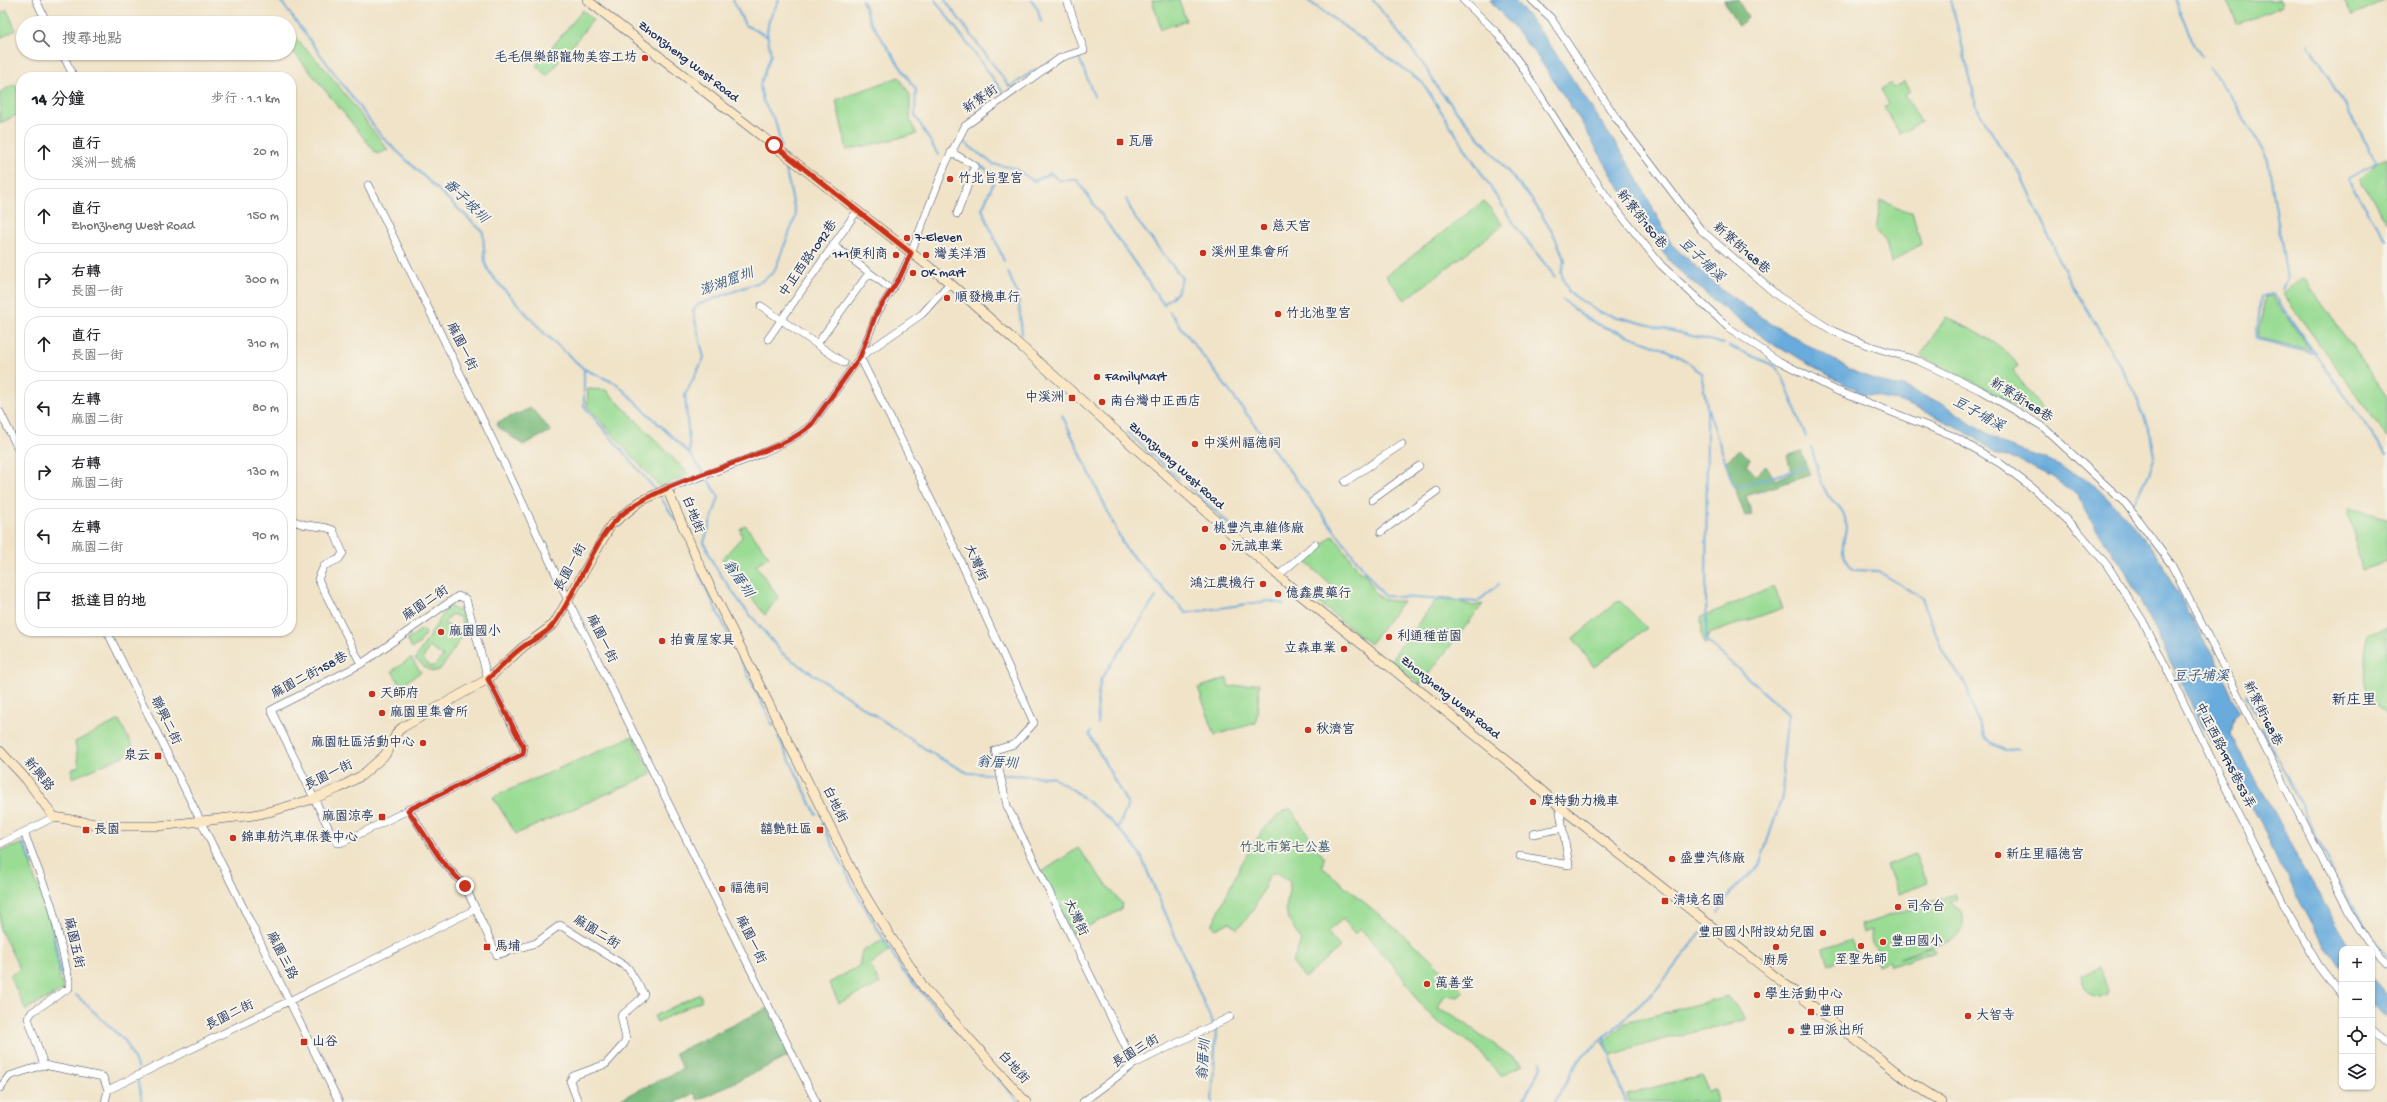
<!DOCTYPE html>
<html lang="zh-TW">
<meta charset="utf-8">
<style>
:root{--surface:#fff;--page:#f2f2f2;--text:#202124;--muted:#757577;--line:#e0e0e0}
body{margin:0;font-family:"Gochi Hand","LXGW WenKai TC",sans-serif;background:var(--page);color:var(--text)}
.controls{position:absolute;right:12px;bottom:12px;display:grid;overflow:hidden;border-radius:8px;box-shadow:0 1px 3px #0004}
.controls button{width:36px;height:36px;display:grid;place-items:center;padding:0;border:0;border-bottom:1px solid var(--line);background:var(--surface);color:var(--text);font:20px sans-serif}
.stop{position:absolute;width:12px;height:12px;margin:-9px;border:3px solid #c8321e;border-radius:50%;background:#fff}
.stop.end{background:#c8321e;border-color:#fff;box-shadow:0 1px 4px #0008}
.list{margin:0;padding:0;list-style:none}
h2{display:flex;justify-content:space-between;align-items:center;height:52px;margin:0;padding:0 16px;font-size:17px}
h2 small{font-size:13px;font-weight:400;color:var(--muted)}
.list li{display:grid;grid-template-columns:26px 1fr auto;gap:12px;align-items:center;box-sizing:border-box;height:56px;margin:0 8px 8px;padding:0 8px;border:1px solid var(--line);border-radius:16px}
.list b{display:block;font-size:15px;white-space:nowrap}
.list p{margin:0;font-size:13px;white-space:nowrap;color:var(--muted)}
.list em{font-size:13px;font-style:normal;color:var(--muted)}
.icon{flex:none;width:22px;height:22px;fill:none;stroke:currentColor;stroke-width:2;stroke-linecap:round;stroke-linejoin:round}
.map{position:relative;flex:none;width:2387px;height:1102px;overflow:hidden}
.search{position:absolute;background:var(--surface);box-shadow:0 1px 3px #0004;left:16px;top:16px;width:280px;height:44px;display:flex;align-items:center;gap:10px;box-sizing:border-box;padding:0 14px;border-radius:22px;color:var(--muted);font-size:15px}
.panel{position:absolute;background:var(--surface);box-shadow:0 1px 3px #0004;left:16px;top:72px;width:280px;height:564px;border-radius:16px}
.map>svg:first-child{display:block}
</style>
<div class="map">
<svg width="2387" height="1102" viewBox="0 0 2387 1102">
<rect width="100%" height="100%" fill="#f7f3e8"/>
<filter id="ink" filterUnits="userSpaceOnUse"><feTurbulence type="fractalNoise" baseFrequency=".025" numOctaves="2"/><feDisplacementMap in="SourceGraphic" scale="8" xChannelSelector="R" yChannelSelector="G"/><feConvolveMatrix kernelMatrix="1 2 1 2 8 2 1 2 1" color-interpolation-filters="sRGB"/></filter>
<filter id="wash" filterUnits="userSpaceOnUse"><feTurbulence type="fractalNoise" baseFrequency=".012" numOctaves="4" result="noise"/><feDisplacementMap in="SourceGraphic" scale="16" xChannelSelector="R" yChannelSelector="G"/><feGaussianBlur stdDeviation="0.9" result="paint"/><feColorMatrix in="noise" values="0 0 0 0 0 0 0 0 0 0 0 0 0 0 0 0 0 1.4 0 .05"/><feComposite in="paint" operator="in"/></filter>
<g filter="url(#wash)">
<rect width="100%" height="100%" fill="#f0e3c8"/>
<path fill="#9adc94" stroke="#5a8679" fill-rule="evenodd" d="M1152,0H1179L1186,21L1161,29Z
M2226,0H2281L2283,6L2238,24Z
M2344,0H2386L2352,15Z
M7,10L16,30L0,38V14Z
M583,10L593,20L547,76L536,66Z
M289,32L323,66L388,150L377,154L293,51H289Z
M899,77L910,95V120L917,134L847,150L836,100Z
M1904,82L1910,92L1905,95L1921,122L1900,134L1884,107L1889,104L1881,89L1891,83L1894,88Z
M15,84L21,96V113L0,123V92Z
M2387,158V222L2359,179L2377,163Z
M1881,200L1901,210L1912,212L1921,244L1891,263L1886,242L1876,230Z
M1484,201L1503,225L1405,300L1386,276Z
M2304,278L2387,397V437L2282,293Z
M2271,296L2311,350L2258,338L2265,297Z
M1946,317C1971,330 2003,342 2018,366L2013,371L2045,412L2039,420L1987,389L1920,356Z
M588,389L606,390L689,474L660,487L587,406Z
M2348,508L2387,518V562L2362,570Z
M745,525L769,556L756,565L778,597L765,615L722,559L742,537L740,529Z
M1333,535L1361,573H1365C1377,595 1375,602 1403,601L1370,644L1319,603L1337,591L1305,561Z
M1774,587L1783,608L1709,634L1705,644L1702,635L1701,617Z
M1450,598L1473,606L1483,604L1420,685L1390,660L1437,599Z
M1619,600L1647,628L1594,667L1573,638Z
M448,606L465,614L468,627L443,666C432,679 423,664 415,659ZM452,614L461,618L462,625L458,631L444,623ZM429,647L443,656L434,666H430L423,659Z
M2387,627V716L2365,690L2367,634Z
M422,629L426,632L419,644L412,648L407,640Z
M411,658L421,672L401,685L392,671Z
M1227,678L1229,687L1260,683L1256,723L1215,735L1198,688Z
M119,720L135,751L73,778L71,770L79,766L75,742Z
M633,736L652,774L516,834L493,797Z
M1290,808L1324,858L1322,867L1425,953L1464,992L1458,997L1444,995L1438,1008L1456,1017L1523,1065L1500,1076L1475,1046L1436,1021L1421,1005L1402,976L1360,928L1355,934L1343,919L1327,932L1340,947L1305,978L1292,963L1301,941L1288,919L1286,909L1290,882L1277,873H1270C1263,893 1253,914 1237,929L1230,922L1216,929L1212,925C1231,888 1253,826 1290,808Z
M22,844L25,845L35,880L49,909L60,978L64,990L30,1007L26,1011L10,976L20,969L0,929V851Z
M1078,848L1122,904L1121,910L1072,934L1042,872Z
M1915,854L1927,883L1898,894L1887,865Z
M1955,894L1957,900L1950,902L1962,911C1965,923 1963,931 1953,939L1899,958L1934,947L1936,951L1891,966L1889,961L1878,965L1876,958L1884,955C1873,947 1869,944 1872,930L1863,933L1861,925Z
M883,940L890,950L870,965L880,984L839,1003L829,983L859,966L862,951Z
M1851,940L1857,955L1828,964L1823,949Z
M2100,967L2108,991L2107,995L2100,998C2085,995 2083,989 2082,975Z
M700,994L702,1000L657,1022L654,1016Z
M1728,996L1746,1020L1664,1039L1611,1055L1603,1042L1625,1023Z
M1703,1075L1707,1091L1714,1090L1717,1102H1629L1627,1094Z"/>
<path fill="#7bbc7e" stroke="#4b766e" d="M1724,0H1738L1748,18L1738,26Z
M531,408L551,431L523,445L497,426L498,422Z
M1739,450L1751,459L1746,465L1756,475L1766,465L1775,480L1792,473L1787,456L1801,451L1810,475L1746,496L1752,515L1745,516L1725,462Z
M768,1008L791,1055L698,1100L694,1093L677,1102H614L683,1069L675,1053Z"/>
<path fill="#67abdc" stroke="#416d9d" d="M1490,0H1515L1550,45L1634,172L1672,245L1722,290L1773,325L1855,372L1890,385L1903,387L1941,403L2005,445L2045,459L2091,482L2134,525L2157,556L2214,657L2239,711L2233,717L2230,735L2276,815L2299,861L2351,949H2342V968L2314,928L2288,877L2279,865L2259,818L2239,785L2232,764L2219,746L2213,744L2200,723L2150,619L2122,566L2096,529L2077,494L2051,476L2020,461L1997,454L1974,437L1933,415L1896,400L1863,394L1808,364L1791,353L1777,347L1719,305L1674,266L1658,246L1613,177L1580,120L1537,56Z
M2372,978L2387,998V1017L2372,1004Z"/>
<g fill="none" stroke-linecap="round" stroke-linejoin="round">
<path stroke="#67abdc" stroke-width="2" d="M280,0L381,136L483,232L485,263L491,275L545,334L584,369L617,384L690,454L704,474
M733,0L745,25L767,36
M779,0L769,20L767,32L771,55L760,85L763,101L776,123L781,147
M862,0L870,21L916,90L915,115L938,155
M935,0L1003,92
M945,0L1010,87L1036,69
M1032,0L1038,10L1041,22
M1307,0L1422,82L1517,228L1555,277
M1373,0L1426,68L1439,90L1533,201L1554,235L1565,260L1561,273L1569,292L1598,312L1724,344
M1951,0L1977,107L2002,150L2018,169L2067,276L2132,386L2151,435L2155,457L2149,474L2134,502
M2174,0L2196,48L2202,57
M2309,44L2377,162L2347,179L2387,240
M1078,55L1094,96
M2209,67L2236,104L2268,160L2287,279L2282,289
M961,140L993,164L1014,168L1034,181L1051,173L1058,180H1077L1164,305
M980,165L996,177L982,209L1004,261
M1126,199L1135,218L1182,278L1177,293L1163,304
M1008,272L1018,296L1022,334
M1563,300C1572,307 1582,316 1593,322C1629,339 1671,344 1701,373L1707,406L1706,640L1788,714L1782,768L1784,791L1759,866L1732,891L1718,913
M1169,311L1384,596L1477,602L1499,584
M1729,346L1775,366L1783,377L1806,437
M2312,353L2256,339L2261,298L2272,293L2387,455
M584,369V406L654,488
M1708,409L1734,488L1806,467
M1062,415L1125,548L1186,613L1268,601L1284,604
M1127,432L1179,479
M1811,447C1816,461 1819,481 1827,494C1832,502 1841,505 1844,515C1852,537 1831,546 1854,570L1878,571L1922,598L1943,652L1967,687L1974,714L1984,736L1992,743L2005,750L2019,749
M690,453L685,395L704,358L693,311L697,305L762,281L774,272L796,216L783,157
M706,477L719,497L704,542L714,565L742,605L783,654L936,756L968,773L1052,777L1073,790L1106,816L1125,836L1140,854L1216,1031L1212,1102
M1188,486L1239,533
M661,498L676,521
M699,574L773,726
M2246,695L2257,716
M1098,724L1097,701L1101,679L1156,597
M2262,727L2334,873
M1091,732L1089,734L1128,805L1118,828
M778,736L816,814
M822,824L857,894L902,970L1019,1102
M23,843L33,865
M2339,883L2371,936L2387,956
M51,918L60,971L66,981
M76,995L126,1042L138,1068
M1604,1037L1626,1102
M138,1080L142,1102
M1522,1102L1542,1067L1541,1061
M1555,1102L1577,1062L1656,990L1701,933"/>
</g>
</g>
<g filter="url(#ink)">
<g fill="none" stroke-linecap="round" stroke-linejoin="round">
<defs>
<path id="street" d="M36,0L47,23
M1463,0L1497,33L1521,65L1576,152L1609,200L1661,265L1729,328L1779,361L1835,390L1953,436L2001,464L2034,489L2080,533L2107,565L2143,621L2286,909L2319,966L2342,996
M1532,0L1551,18L1616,118L1701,230L1778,296L1833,331L1867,345L1919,361L1980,390L2042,426L2126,504L2171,564L2349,912L2367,941L2387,964
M62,53L74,77
M951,152L975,166L957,214
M368,185L505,465L568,600L816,1102
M833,245L887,286
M761,306L844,363
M768,339L857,211
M817,344L869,273
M860,357L950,538L1034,723L1015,744L995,750L1007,806L1134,1064
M860,357L877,314L900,277L911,253L946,163L965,126L1060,58L1084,50L1067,0
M0,412L21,455
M1345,482L1402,444
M667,489C708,473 779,452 811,425L860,357L922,314L950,283
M1372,500L1419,466
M291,519C303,528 320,524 333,530L343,553L339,559L324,566L318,579L361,664
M1381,532L1437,491
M1279,575L1315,544
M458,596L466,599L488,679L524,748L523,754L343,842L338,843L334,839L271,710L361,664Z
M107,631L339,1102
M408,809L442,861L465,886L497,955L536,943L560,925L628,968L644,994L641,999L621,1016L626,1039L624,1044L606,1064L573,1076L570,1081L578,1102
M24,832L52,906L69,980V988L32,1012L28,1018L44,1065
M1533,834L1563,828
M0,844L54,817
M1520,856L1569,865L1559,806
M2372,1029L2387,1044
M0,1088L9,1076L44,1065L103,1077L108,1090L105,1102
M108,1090L476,909
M1083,1102L1134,1064L1230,1017"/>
<path id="secondary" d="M587,0L950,283L1299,594L1515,767L1559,806L1904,1078L1942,1102
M0,751L26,779L54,817L108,826H158L254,815L272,811L313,799L339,788L361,776L385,755L398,731L403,727L488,679L523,647L554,624L611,525L641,501L667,489L698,562L862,890L883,925L925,989L1026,1102"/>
</defs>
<use href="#street" stroke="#3b4a6e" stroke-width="8"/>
<use href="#secondary" stroke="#3b4a6e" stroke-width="10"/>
<use href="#street" stroke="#fff" stroke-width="7"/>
<use href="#secondary" stroke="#fbe7c3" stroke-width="9"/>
</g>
</g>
<g fill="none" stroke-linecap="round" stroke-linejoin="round" filter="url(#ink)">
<path stroke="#c8321e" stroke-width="5" d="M465,886L442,861L408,810L523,754L524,748L488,679C500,668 511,655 524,646C534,639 546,634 553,625C578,593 593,536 625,512C662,485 710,473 752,456C773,447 794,440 811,425L860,357L876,314L900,277L911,253L774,145"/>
</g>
<g fill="#c8321e" stroke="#f7f3e8" stroke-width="1.5">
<circle cx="645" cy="58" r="4"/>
<rect x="1116" y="138" width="8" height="8" rx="2"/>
<circle cx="950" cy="179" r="4"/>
<circle cx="1264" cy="227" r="4"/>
<circle cx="907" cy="238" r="4"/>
<circle cx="1203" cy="253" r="4"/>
<circle cx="896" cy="255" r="4"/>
<circle cx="926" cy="255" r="4"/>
<circle cx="913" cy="273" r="4"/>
<circle cx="947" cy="298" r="4"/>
<circle cx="1278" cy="314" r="4"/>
<circle cx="1097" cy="377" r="4"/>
<rect x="1068" y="394" width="8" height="8" rx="2"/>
<circle cx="1102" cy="402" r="4"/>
<circle cx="1195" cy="444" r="4"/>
<circle cx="1205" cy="529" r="4"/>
<circle cx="1223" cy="547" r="4"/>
<circle cx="1263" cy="584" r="4"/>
<circle cx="1278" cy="594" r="4"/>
<circle cx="441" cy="632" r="4"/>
<circle cx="1389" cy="637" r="4"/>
<circle cx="662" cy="641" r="4"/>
<circle cx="1344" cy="649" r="4"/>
<circle cx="372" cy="694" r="4"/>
<circle cx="382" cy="713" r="4"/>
<circle cx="1308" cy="730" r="4"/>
<circle cx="423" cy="743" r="4"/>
<rect x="154" y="752" width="8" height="8" rx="2"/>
<circle cx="1533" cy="802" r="4"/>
<rect x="378" y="813" width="8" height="8" rx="2"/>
<rect x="82" y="826" width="8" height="8" rx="2"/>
<rect x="816" y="826" width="8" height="8" rx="2"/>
<circle cx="233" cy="838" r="4"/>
<circle cx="1998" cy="855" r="4"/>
<circle cx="1672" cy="859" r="4"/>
<circle cx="722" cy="889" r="4"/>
<rect x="1661" y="897" width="8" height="8" rx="2"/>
<circle cx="1898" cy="907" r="4"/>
<circle cx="1823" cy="933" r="4"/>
<circle cx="1883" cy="942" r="4"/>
<circle cx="1861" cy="946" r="4"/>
<rect x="483" y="943" width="8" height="8" rx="2"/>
<circle cx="1776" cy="947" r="4"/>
<circle cx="1427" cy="984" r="4"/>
<circle cx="1757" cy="995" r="4"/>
<rect x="1807" y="1008" width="8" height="8" rx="2"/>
<circle cx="1968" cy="1016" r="4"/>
<circle cx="1791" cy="1031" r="4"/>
<rect x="300" y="1038" width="8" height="8" rx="2"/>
</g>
<g text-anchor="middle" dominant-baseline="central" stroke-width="4" stroke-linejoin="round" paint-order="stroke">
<g font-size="13" fill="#1b2f5e" stroke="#f7f3e8" text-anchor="start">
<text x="637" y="58" text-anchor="end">毛毛俱樂部寵物美容工坊</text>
<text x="1128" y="142">瓦厝</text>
<text x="958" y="179">竹北旨聖宮</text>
<text x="1272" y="227">慈天宮</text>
<text x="915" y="238">7-Eleven</text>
<text x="1211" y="253">溪州里集會所</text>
<text x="888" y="255" text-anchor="end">1+1便利商</text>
<text x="934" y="255">灣美洋酒</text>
<text x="921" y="273">OK mart</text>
<text x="955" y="298">順發機車行</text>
<text x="1286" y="314">竹北池聖宮</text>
<text x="1105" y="377">FamilyMart</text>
<text x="1064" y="398" text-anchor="end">中溪洲</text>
<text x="1110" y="402">南台灣中正西店</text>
<text x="1203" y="444">中溪州福德祠</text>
<text x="1213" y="529">桃豐汽車維修廠</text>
<text x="1231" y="547">沅誠車業</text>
<text x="1255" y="584" text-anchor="end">鴻江農機行</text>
<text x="1286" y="594">億鑫農藥行</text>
<text x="449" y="632">麻園國小</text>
<text x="1397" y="637">利通種苗園</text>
<text x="670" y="641">拍賣屋家具</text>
<text x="1336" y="649" text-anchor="end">立森車業</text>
<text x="380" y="694">天師府</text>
<text x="390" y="713">麻園里集會所</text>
<text x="1316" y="730">秋濟宮</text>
<text x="415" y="743" text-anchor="end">麻園社區活動中心</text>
<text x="150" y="756" text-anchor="end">泉云</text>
<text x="1541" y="802">摩特動力機車</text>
<text x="374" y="817" text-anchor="end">麻園涼亭</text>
<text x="94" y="830">長園</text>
<text x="812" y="830" text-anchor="end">囍艷社區</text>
<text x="241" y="838">錦車舫汽車保養中心</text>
<text x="2006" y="855">新庄里福德宮</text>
<text x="1680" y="859">盛豐汽修廠</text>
<text x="730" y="889">福德祠</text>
<text x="1673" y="901">清境名園</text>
<text x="1906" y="907">司令台</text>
<text x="1815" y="933" text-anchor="end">豐田國小附設幼兒園</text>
<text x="1891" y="942">豐田國小</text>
<text x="495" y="947">馬埔</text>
<text x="1861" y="960" text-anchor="middle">至聖先師</text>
<text x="1776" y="961" text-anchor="middle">廚房</text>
<text x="1435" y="984">萬善堂</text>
<text x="1765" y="995">學生活動中心</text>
<text x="1819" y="1012">豐田</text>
<text x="1976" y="1016">大智寺</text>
<text x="1799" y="1031">豐田派出所</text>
<text x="312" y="1042">山谷</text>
</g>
<g font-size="13" fill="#1b2f5e" stroke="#f7f3e8">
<text transform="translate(688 62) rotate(38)">Zhonzheng West Road</text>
<text transform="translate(981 100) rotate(-35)">新寮街</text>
<text transform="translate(1641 220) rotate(51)">新寮街150巷</text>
<text transform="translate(1741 249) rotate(41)">新寮街168巷</text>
<text transform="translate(809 259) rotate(-55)">中正西路1092巷</text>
<text transform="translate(461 347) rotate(64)">麻園一街</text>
<text transform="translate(2021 401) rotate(32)">新寮街168巷</text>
<text transform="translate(1176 466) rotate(42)">Zhonzheng West Road</text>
<text transform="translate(692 515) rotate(68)">白地街</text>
<text transform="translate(975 563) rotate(66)">大灣街</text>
<text transform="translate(571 568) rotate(-61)">長園一街</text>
<text transform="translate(426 604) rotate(-34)">麻園二街</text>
<text transform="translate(601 639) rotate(64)">麻園一街</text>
<text transform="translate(310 676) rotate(-28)">麻園二街158巷</text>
<text transform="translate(1450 698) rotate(39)">Zhonzheng West Road</text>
<text transform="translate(2262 714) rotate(63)">新寮街168巷</text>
<text transform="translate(165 721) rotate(64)">聯興二街</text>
<text transform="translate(2224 756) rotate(63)">中正西路1975巷53弄</text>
<text transform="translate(38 775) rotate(51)">新興路</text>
<text transform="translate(329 776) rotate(-26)">長園一街</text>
<text transform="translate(834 805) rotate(63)">白地街</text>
<text transform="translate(1075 918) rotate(64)">大灣街</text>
<text transform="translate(596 933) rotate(32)">麻園二街</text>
<text transform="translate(750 940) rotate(64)">麻園一街</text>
<text transform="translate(73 943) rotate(77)">麻園五街</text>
<text transform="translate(281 956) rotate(63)">麻園三路</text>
<text transform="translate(230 1016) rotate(-26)">長園二街</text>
<text transform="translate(1136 1052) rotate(-31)">長園三街</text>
<text transform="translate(1013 1068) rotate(48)">白地街</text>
</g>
<g font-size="13" fill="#3b5a6c" stroke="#f7f3e8">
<text x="1285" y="848">竹北市第七公墓</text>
</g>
<g font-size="14" font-style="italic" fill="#325484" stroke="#f7f3e8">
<text transform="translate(465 202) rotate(44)">番子坡圳</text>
<text transform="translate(1701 261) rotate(44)">豆子埔溪</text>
<text transform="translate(727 283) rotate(-20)">澎湖窟圳</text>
<text transform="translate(1978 415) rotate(29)">豆子埔溪</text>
<text transform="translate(737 579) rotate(55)">翁厝圳</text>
<text x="2201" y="677">豆子埔溪</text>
<text transform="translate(997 764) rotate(3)">翁厝圳</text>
<text transform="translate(1205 1060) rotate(-86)">翁厝圳</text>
</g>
<g font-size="15" fill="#1b2f5e" stroke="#f7f3e8">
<text x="2354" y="701">新庄里</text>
</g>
</g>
</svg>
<div class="controls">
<button>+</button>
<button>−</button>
<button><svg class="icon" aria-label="locate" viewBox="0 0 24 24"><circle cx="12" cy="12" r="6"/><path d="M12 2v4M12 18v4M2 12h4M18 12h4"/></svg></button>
<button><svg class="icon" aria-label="layers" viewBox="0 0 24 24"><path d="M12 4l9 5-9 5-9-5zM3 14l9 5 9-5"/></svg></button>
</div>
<div class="stop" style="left:774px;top:145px"></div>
<div class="stop end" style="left:465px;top:886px"></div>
<div class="search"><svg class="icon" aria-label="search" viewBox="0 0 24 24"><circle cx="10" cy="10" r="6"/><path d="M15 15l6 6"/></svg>搜尋地點</div>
<section class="panel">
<h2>14 分鐘<small>步行 · 1.1 km</small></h2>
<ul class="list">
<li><svg class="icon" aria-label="ahead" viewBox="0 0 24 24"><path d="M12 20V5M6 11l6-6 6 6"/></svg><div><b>直行</b><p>溪洲一號橋</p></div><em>20 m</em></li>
<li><svg class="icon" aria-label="ahead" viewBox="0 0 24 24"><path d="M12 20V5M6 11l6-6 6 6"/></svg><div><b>直行</b><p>Zhonzheng West Road</p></div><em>150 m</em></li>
<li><svg class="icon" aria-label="right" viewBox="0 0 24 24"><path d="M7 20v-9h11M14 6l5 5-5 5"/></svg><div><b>右轉</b><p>長園一街</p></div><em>300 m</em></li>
<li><svg class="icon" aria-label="ahead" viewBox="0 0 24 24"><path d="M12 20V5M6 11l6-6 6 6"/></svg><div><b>直行</b><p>長園一街</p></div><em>310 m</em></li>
<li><svg class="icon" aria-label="left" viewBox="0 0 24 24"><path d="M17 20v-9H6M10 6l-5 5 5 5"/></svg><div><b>左轉</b><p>麻園二街</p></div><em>80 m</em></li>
<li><svg class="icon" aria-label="right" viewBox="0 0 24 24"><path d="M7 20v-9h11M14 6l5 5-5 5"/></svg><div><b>右轉</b><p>麻園二街</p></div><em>130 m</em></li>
<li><svg class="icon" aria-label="left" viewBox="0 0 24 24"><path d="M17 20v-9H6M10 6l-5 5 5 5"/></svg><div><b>左轉</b><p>麻園二街</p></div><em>90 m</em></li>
<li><svg class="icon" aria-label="arrive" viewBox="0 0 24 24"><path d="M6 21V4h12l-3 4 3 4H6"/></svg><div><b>抵達目的地</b></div></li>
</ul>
</section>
</div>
